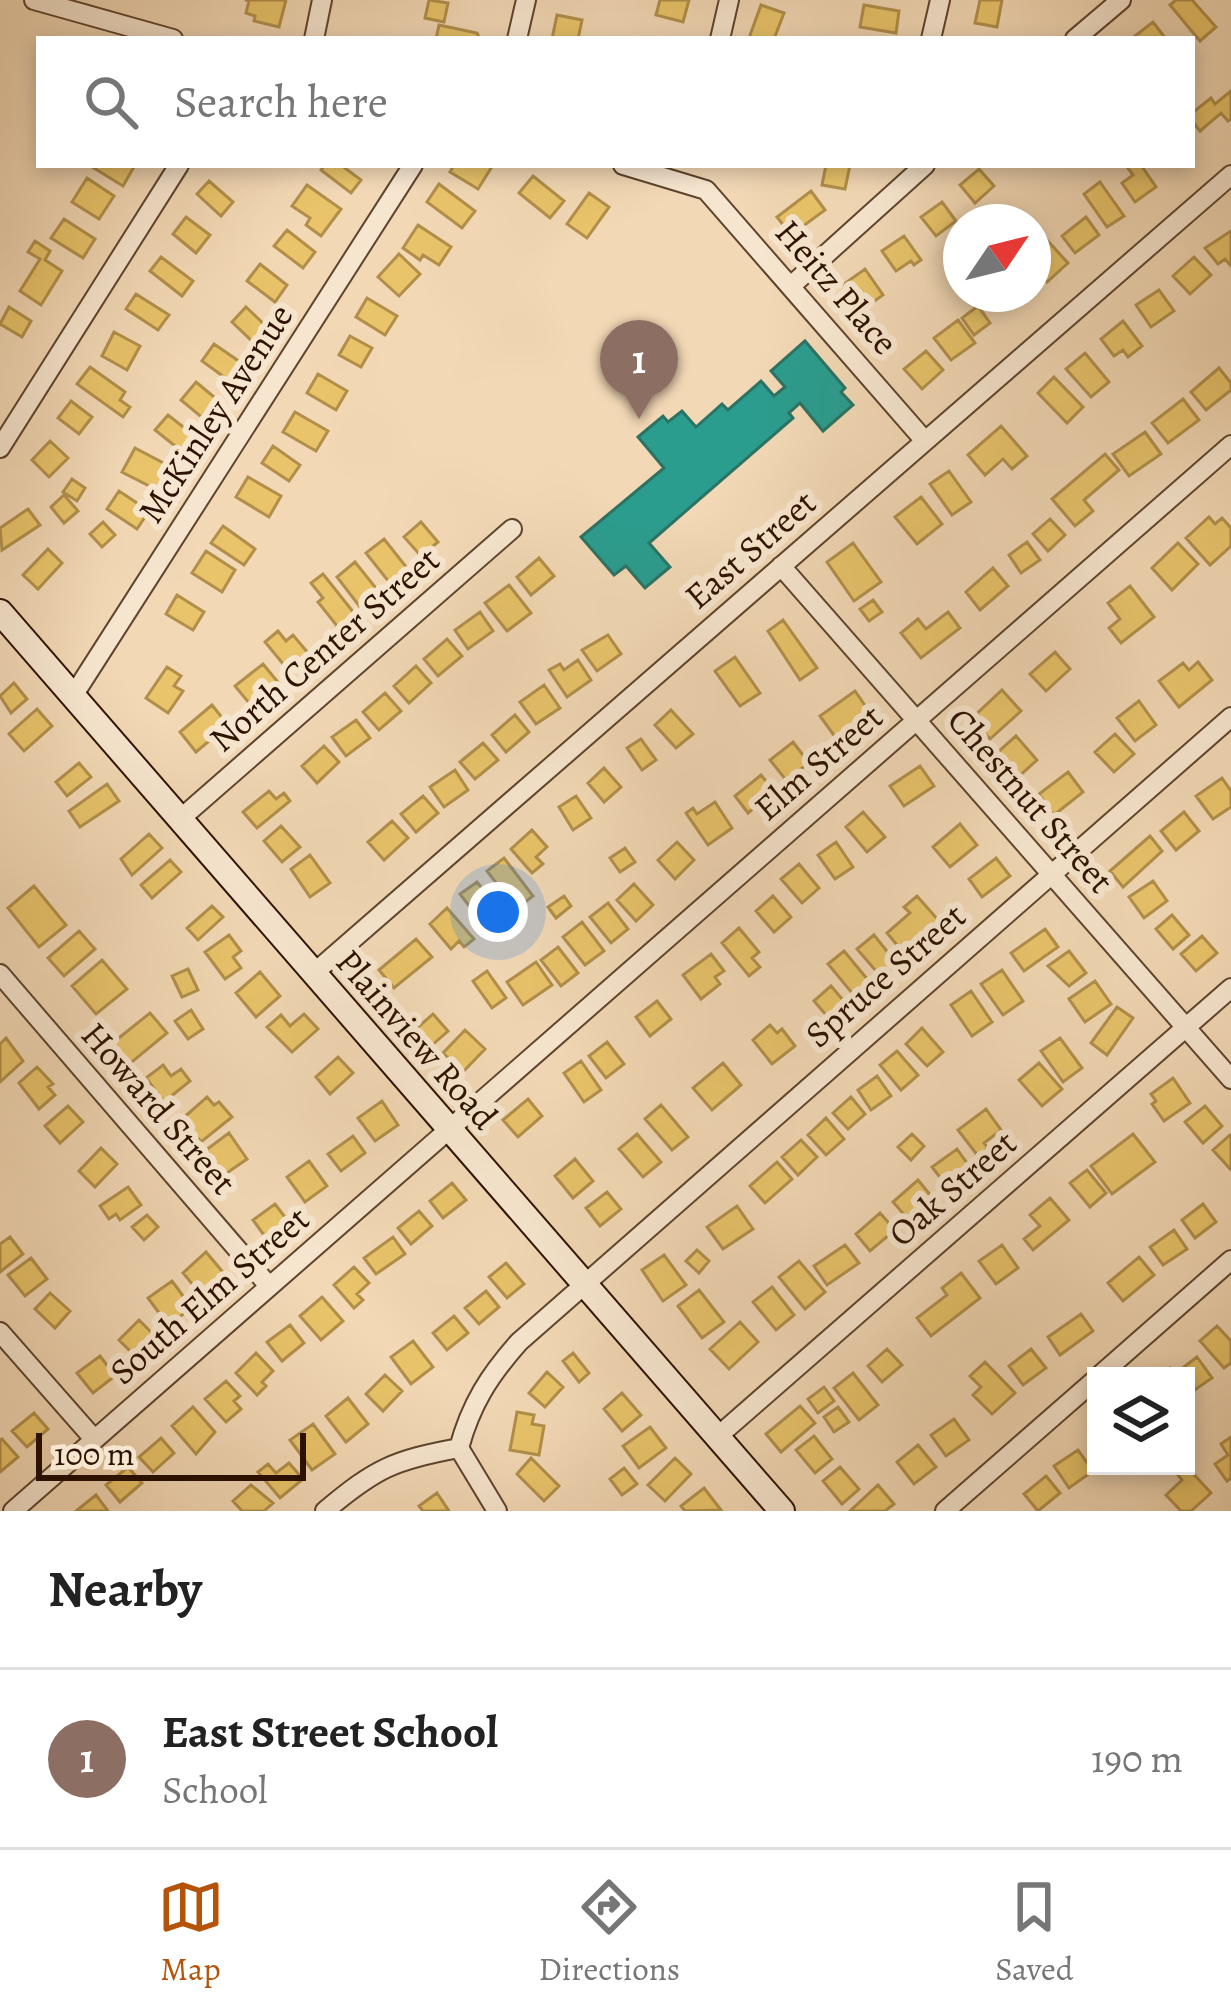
<!DOCTYPE html>
<style>
:root{--surface:#fff;--page:#f6f6f6;--text:#222;--muted:#767676;--line:#e0e0e0;--accent:#b45309}
body{margin:0;font-family:Alegreya,serif;background:var(--page);color:var(--text)}
.controls{position:absolute;right:36px;bottom:36px;display:grid;overflow:hidden;border-radius:0px;box-shadow:0 6px 18px #0003}
.controls button{width:108px;height:108px;display:grid;place-items:center;padding:0;border:0;border-bottom:3px solid var(--line);background:var(--surface);color:var(--text);font:60px sans-serif}
.compass{position:absolute;left:943px;top:204px;width:108px;height:108px;border-radius:50%;background:var(--surface);box-shadow:0 6px 18px #0003;rotate:55deg}
.scale{position:absolute;left:36px;bottom:30px;width:270px;box-sizing:border-box;padding-left:12px;border:6px solid #2d1200;border-top:0;font-size:33px;line-height:42px;white-space:nowrap;color:#2d1200;-webkit-text-stroke:9px #f7e6cf;paint-order:stroke}
.you{position:absolute;left:498px;top:912px;width:42px;height:42px;margin:-30px;border:9px solid #fff;border-radius:50%;background:#1a73e8;box-shadow:0 0 0 18px #1a73e833}
.badge{display:grid;place-items:center;width:78px;height:78px;border-radius:50%;background:var(--accent);color:#fff;font-size:39px;font-weight:700}
.pin{position:absolute;translate:-50% -99px;filter:drop-shadow(0 3px 6px #0008)}
.pin::after{content:'';position:absolute;top:63px;width:42px;height:36px;background:inherit;clip-path:polygon(0 0,100% 0,50% 100%)}
.list{margin:0;padding:0;list-style:none}
h2{display:flex;justify-content:space-between;align-items:center;height:156px;margin:0;padding:0 48px;font-size:51px}
h2 small{font-size:39px;font-weight:400;color:var(--muted)}
.list li{display:grid;grid-template-columns:78px 1fr auto;gap:36px;align-items:center;box-sizing:border-box;height:180px;padding:0 48px;border-top:3px solid var(--line)}
.list b{display:block;font-size:45px;white-space:nowrap}
.list p{margin:0;font-size:39px;white-space:nowrap;color:var(--muted)}
.list em{font-size:39px;font-style:normal;color:var(--muted)}
.icon{flex:none;width:66px;height:66px;fill:none;stroke:currentColor;stroke-width:2;stroke-linecap:round;stroke-linejoin:round}
.map{position:relative;flex:none;width:1231px;height:1511px;overflow:hidden}
.search{position:absolute;background:var(--surface);box-shadow:0 6px 18px #0003;left:36px;right:36px;top:36px;height:132px;display:flex;align-items:center;gap:30px;box-sizing:border-box;padding:0 42px;border-radius:0px;color:var(--muted);font-size:45px}
.sheet{height:336px;background:var(--surface)}
nav{display:flex;justify-content:space-around;align-items:center;box-sizing:border-box;height:168px;border-top:3px solid var(--line);background:var(--surface);font-size:33px;color:var(--muted)}
nav a{display:grid;justify-items:center;gap:6px}
nav .on{color:var(--accent)}
.map>svg:first-child{display:block}
</style>
<div class="map">
<svg width="1231" height="1511" viewBox="0 0 1231 1511">
<rect width="100%" height="100%" fill="#f2d8b5"/>
<filter id="stains"><feTurbulence type="fractalNoise" baseFrequency=".00167" numOctaves="4"/><feColorMatrix values="0 0 0 0 .2 0 0 0 0 .09 0 0 0 0 .02 0 0 0 .5 -.17"/></filter>
<radialGradient id="worn" r=".72"><stop offset=".6" stop-color="#630" stop-opacity="0"/><stop offset="1" stop-color="#630" stop-opacity=".3"/></radialGradient>
<path fill="#e9c46a" stroke="#b18f4a" stroke-width="3" d="M245,0H286L279,27L254,21L255,16L246,13L249,1Z
M429,0L448,3L444,22L425,18Z
M660,0H689L683,22L656,15Z
M980,0H1002L997,27L975,23Z
M1176,0H1192L1216,27L1200,41L1170,5Z
M761,5L784,13L774,39L749,38Z
M864,5L899,11L896,33L860,27Z
M557,15L582,20L578,39H552Z
M1153,22L1166,39H1138L1135,36Z
M439,25L477,33L480,39H436Z
M1231,91V119L1228,121L1221,113L1200,131L1192,121V113L1211,98L1215,104Z
M89,165H135L123,186Z
M325,165H341L361,180L351,193L321,170Z
M454,165H493L478,189L450,172Z
M826,165H850L845,189L822,185Z
M1141,165L1156,187L1135,202L1122,183L1133,175L1127,167Z
M979,169L994,186L975,203L960,185Z
M533,176L564,201L550,218L519,193Z
M87,178L114,196L99,219L72,202Z
M209,181L233,202L221,216L197,194Z
M1100,182L1124,216L1107,227L1084,194Z
M439,184L475,211L462,228L427,202Z
M307,185L341,209L321,236L306,225L310,218L292,206Z
M811,191L825,210L791,235L777,217Z
M589,193L609,207L587,238L567,224Z
M942,202L956,221L936,236L921,217Z
M186,217L210,235L196,253L173,234Z
M1086,217L1099,235L1075,253L1062,236Z
M64,219L95,239L83,258L51,238Z
M418,225L451,247L439,265L423,255L420,260L403,248Z
M287,230L315,252L303,268L274,246Z
M1231,231V266L1225,259L1218,264L1205,248Z
M904,236L921,260L914,265L911,261L896,271L882,251Z
M1046,239L1068,263L1047,282L1033,265V250Z
M35,241L50,251L45,260L62,271L41,305L20,291L40,259L28,252Z
M399,254L420,274L399,296L378,277Z
M161,257L193,281L182,296L150,271Z
M1194,257L1211,275L1190,294L1173,276Z
M260,264L287,285L275,302L247,281Z
M865,269L883,295L862,310L844,284Z
M1159,290L1174,311L1151,327L1136,305Z
M136,294L169,315L158,330L126,309Z
M367,298L397,316L385,335L356,317Z
M978,306L990,323L974,335L962,318Z
M9,307L31,321L22,337L0,324Z
M246,307L267,327L253,342L232,322Z
M958,320L975,343L951,360L934,338Z
M1123,321L1142,346L1128,357L1123,350L1114,356L1101,339Z
M114,332L140,346L127,370L102,356Z
M350,336L372,348L361,367L339,355Z
M214,344L243,364L231,382L202,361Z
M926,351L943,370L922,389L904,369Z
M1085,353L1109,382L1091,397L1066,369Z
M90,367L125,392L120,400L130,407L123,417L77,384Z
M1219,368L1231,383V390L1206,410L1191,392Z
M318,374L347,391L336,410L307,393Z
M1054,377L1083,407L1067,423L1038,393Z
M196,382L220,402L205,420L181,400Z
M1183,399L1199,420L1168,443L1152,423Z
M71,401L92,417L79,434L58,418Z
M295,412L328,431L316,451L283,432Z
M168,415L196,437L184,453L155,430Z
M1001,426L1027,456L1012,469L1003,459L985,475L968,455Z
M1145,432L1161,454L1129,476L1113,454Z
M50,441L68,458L49,477L32,460Z
M273,446L300,465L289,481L262,463Z
M135,448L171,467L159,491L122,472Z
M1105,454L1119,470L1084,500L1093,511L1075,526L1052,499Z
M949,471L971,502L952,515L930,484Z
M248,477L281,496L269,517L236,497Z
M72,479L85,488L77,501L63,492Z
M119,491L149,511L137,529L107,509Z
M64,495L78,511L64,523L51,507Z
M921,497L942,524L917,544L895,517Z
M28,509L40,525L2,550L0,528Z
M1209,517L1215,524L1222,518L1231,528V546L1210,565L1186,538Z
M1050,519L1065,535L1048,551L1033,534Z
M103,522L115,535L102,547L90,534Z
M421,522L438,542L421,556L404,537Z
M223,526L255,549L244,565L211,543Z
M384,539L407,568L389,582L366,553Z
M1027,542L1040,560L1021,573L1009,555Z
M853,543L881,582L854,601L827,562Z
M1178,543L1198,564L1172,590L1152,568Z
M48,549L62,563L38,589L23,575Z
M206,551L235,570L222,592L192,573Z
M539,558L554,576L531,595L517,577Z
M355,562L379,592L360,607L337,577Z
M993,568L1008,586L980,610L966,592Z
M323,574L358,618L341,631L318,602L323,598L311,583Z
M509,585L531,613L507,631L485,603Z
M1130,586L1154,617L1121,643L1109,628L1120,619L1108,603Z
M177,595L204,612L193,630L166,614Z
M873,600L882,612L869,621L860,609Z
M480,612L493,631L468,649L455,630Z
M948,612L960,628L921,658L901,633L918,619L926,629Z
M783,620L817,668L800,680L768,631Z
M278,631L286,641L293,635L309,654L289,671L265,642Z
M608,635L621,654L597,671L582,650Z
M447,639L462,656L438,676L424,659Z
M1055,652L1070,669L1046,691L1030,674Z
M735,657L760,693L740,706L715,671Z
M578,660L591,680L567,697L549,670L560,664L564,670Z
M1198,662L1212,680L1179,707L1159,681L1183,663L1189,670Z
M263,664L277,681L249,703L235,686Z
M416,666L431,683L409,703L394,686Z
M167,667L181,676L174,686L183,691L168,713L146,698Z
M14,683L27,699L11,713L0,696Z
M544,685L560,708L536,724L520,702Z
M1002,690L1021,711L990,739L971,719Z
M855,691L873,717L838,741L820,716Z
M385,693L401,711L379,730L363,712Z
M1139,701L1156,725L1135,741L1117,718Z
M212,705L228,725L196,752L180,732Z
M37,709L52,726L24,751L9,734Z
M671,710L693,734L676,748L655,725Z
M515,715L529,732L506,752L492,735Z
M356,720L370,738L346,756L332,737Z
M1115,734L1134,754L1114,772L1095,752Z
M1016,736L1037,760L1018,777L997,753Z
M641,739L656,760L642,770L627,748Z
M793,742L809,763L786,780L770,760Z
M483,743L498,760L475,779L460,762Z
M324,746L339,762L317,783L302,766Z
M79,763L91,777L67,796L56,782Z
M920,766L934,786L904,806L890,786Z
M604,768L621,787L604,802L588,783Z
M455,770L468,790L444,807L430,787Z
M1068,772L1083,792L1054,815L1039,794Z
M761,775L774,791L748,813L735,796Z
M1222,778L1231,791V807L1213,819L1196,796Z
M107,784L119,801L80,827L69,811Z
M269,791L276,799L284,793L290,801L257,828L243,812Z
M423,796L438,813L416,832L401,814Z
M576,796L591,818L573,830L559,807Z
M715,802L732,828L708,845L686,813L693,808L697,814Z
M863,812L885,837L867,852L846,827Z
M1184,812L1199,831L1176,850L1161,831Z
M392,821L408,838L384,860L368,842Z
M960,824L977,845L950,867L933,847Z
M281,826L300,847L282,862L264,841Z
M532,830L547,847L536,857L543,864L532,873L511,849Z
M149,834L162,848L132,875L121,859Z
M1150,836L1162,851L1123,887L1110,871Z
M677,842L694,860L675,879L658,860Z
M836,842L853,867L835,879L818,855Z
M625,848L635,862L620,872L610,858Z
M310,855L330,883L310,897L291,869Z
M504,858L533,896L516,909L487,871Z
M996,858L1010,876L982,897L969,879Z
M170,860L181,872L152,898L141,885Z
M799,864L819,888L802,903L781,879Z
M1153,881L1167,901L1144,918L1129,897Z
M477,882L500,911L483,924L460,894Z
M634,884L653,905L636,921L617,900Z
M34,886L66,925L39,947L8,908Z
M564,896L571,906L556,918L548,907Z
M773,896L791,917L774,932L756,911Z
M917,896L939,921L920,937L924,942L907,957L887,933L910,913L904,907Z
M608,903L628,929L611,943L590,917Z
M212,906L223,917L198,940L187,928Z
M447,908L474,939L464,947L459,941L451,949L430,924Z
M1172,915L1189,935L1173,949L1156,929Z
M582,922L604,951L585,965L563,937Z
M739,928L759,952L752,958L760,967L749,976L722,943Z
M1045,929L1058,947L1024,971L1011,953Z
M79,931L95,949L64,976L48,958Z
M229,935L241,951L233,957L241,968L225,979L205,952Z
M874,935L898,965L882,978L857,949Z
M1202,936L1217,953L1196,971L1181,954Z
M416,939L432,957L394,988L379,970Z
M558,947L578,973L561,986L541,960Z
M844,951L873,986L857,999L828,964Z
M1069,951L1086,973L1069,986L1048,966Z
M711,954L724,971L715,977L720,984L701,999L683,975Z
M102,960L127,989L96,1014L72,986Z
M536,962L552,985L523,1005L507,982Z
M188,969L198,990L182,997L172,976Z
M1002,970L1023,1001L1003,1015L981,984Z
M487,971L506,998L492,1008L473,981Z
M260,972L280,996L256,1017L236,993Z
M1095,981L1111,1004L1085,1022L1069,999Z
M831,986L849,1007L832,1022L814,1001Z
M971,991L992,1022L972,1036L951,1005Z
M657,1001L671,1019L650,1036L636,1017Z
M1117,1007L1133,1018L1107,1055L1091,1043Z
M191,1010L203,1029L188,1039L175,1021Z
M150,1013L167,1033L127,1066L110,1045Z
M304,1014L318,1029L292,1052L267,1027L281,1015L290,1026Z
M433,1014L448,1031L431,1046L416,1029Z
M770,1025L777,1033L782,1029L795,1046L772,1064L753,1040Z
M922,1028L943,1052L927,1066L906,1044Z
M465,1030L485,1049L463,1072L443,1053Z
M6,1038L23,1061L0,1082V1044Z
M1060,1038L1082,1068L1063,1082L1041,1051Z
M607,1042L624,1064L606,1078L589,1056Z
M897,1051L918,1075L901,1090L880,1065Z
M338,1057L353,1073L330,1094L316,1077Z
M581,1061L601,1090L584,1102L564,1073Z
M723,1063L741,1085L712,1110L693,1088Z
M1039,1063L1062,1089L1042,1106L1019,1080Z
M163,1065L171,1076L181,1069L190,1081L164,1102L146,1078Z
M37,1067L53,1084L48,1087L55,1095L39,1109L19,1083Z
M877,1076L891,1096L871,1110L858,1090Z
M1173,1078L1190,1103L1164,1121L1152,1104L1156,1101L1151,1094Z
M207,1097L214,1105L219,1102L232,1117L201,1142L182,1119Z
M851,1097L865,1114L848,1129L833,1113Z
M528,1099L542,1116L518,1137L503,1120Z
M382,1101L398,1125L375,1141L358,1118Z
M661,1105L688,1137L672,1150L645,1119Z
M68,1106L83,1122L60,1143L45,1126Z
M1205,1106L1222,1126L1203,1143L1185,1122Z
M986,1109L1001,1130L984,1143L988,1148L978,1156L958,1130Z
M826,1118L844,1139L826,1155L808,1135Z
M229,1133L247,1159L224,1175L206,1150Z
M637,1134L661,1162L643,1177L619,1149Z
M912,1134L924,1146L911,1160L898,1147Z
M1133,1134L1155,1162L1112,1194L1091,1166Z
M1230,1135L1231,1136V1170L1213,1150Z
M353,1136L365,1153L341,1171L328,1154Z
M801,1140L817,1157L798,1175L782,1157Z
M101,1148L117,1164L95,1187L79,1171Z
M957,1149L969,1166L945,1184L932,1167Z
M575,1159L593,1181L573,1198L555,1176Z
M309,1161L327,1186L305,1202L287,1177Z
M777,1162L792,1179L765,1203L750,1186Z
M1087,1170L1106,1193L1090,1207L1070,1183Z
M918,1180L932,1197L907,1218L893,1202Z
M452,1183L466,1200L443,1218L430,1201Z
M128,1187L141,1205L120,1220L116,1214L109,1219L100,1206Z
M607,1192L621,1209L600,1226L586,1208Z
M1050,1198L1069,1220L1033,1250L1024,1239L1040,1226L1030,1215Z
M275,1204L288,1221L266,1238L253,1220Z
M1203,1204L1216,1222L1195,1238L1182,1220Z
M737,1206L753,1229L723,1249L707,1227Z
M419,1211L432,1226L411,1244L398,1228Z
M880,1213L895,1230L870,1251L856,1234Z
M147,1215L158,1227L144,1240L132,1227Z
M1174,1230L1187,1249L1163,1265L1150,1247Z
M10,1237L23,1254L0,1272V1244Z
M393,1237L405,1254L376,1274L364,1258Z
M845,1245L859,1263L827,1285L814,1266Z
M1002,1245L1018,1268L996,1284L979,1261Z
M697,1250L709,1261L699,1273L686,1261Z
M206,1252L227,1277L203,1297L183,1273Z
M664,1255L686,1285L663,1301L642,1270Z
M1139,1257L1154,1275L1123,1301L1108,1283Z
M31,1258L47,1279L25,1296L8,1275Z
M799,1261L825,1292L805,1309L779,1277Z
M506,1263L524,1284L507,1298L489,1277Z
M354,1267L369,1283L357,1294L363,1300L354,1308L334,1285Z
M961,1273L980,1298L931,1336L917,1318L947,1295L942,1288Z
M172,1281L192,1308L168,1325L148,1298Z
M772,1287L794,1315L776,1330L753,1302Z
M699,1290L724,1322L702,1338L678,1306Z
M486,1291L499,1307L479,1324L465,1308Z
M50,1293L70,1311L55,1328L35,1309Z
M322,1297L343,1321L321,1340L300,1316Z
M1081,1314L1093,1331L1060,1355L1048,1337Z
M454,1316L468,1333L447,1350L433,1333Z
M139,1320L154,1335L134,1355L119,1340Z
M740,1322L758,1342L729,1369L710,1349Z
M290,1325L304,1343L282,1361L267,1342Z
M1217,1326L1231,1341V1363L1224,1368L1200,1341Z
M413,1341L433,1367L411,1384L391,1357Z
M887,1349L902,1365L882,1382L868,1366Z
M1031,1349L1046,1368L1023,1385L1009,1366Z
M256,1353L273,1371L262,1382L266,1386L257,1395L236,1373Z
M573,1353L589,1373L579,1382L563,1361Z
M100,1356L115,1376L93,1393L77,1373Z
M1197,1357L1212,1378L1186,1396V1376H1160L1170,1368L1175,1374Z
M985,1362L1015,1393L992,1414L973,1395L981,1387L970,1376Z
M547,1372L563,1387L545,1407L529,1393Z
M853,1373L878,1405L859,1420L834,1388Z
M385,1375L402,1391L383,1411L366,1394Z
M226,1381L240,1396L234,1401L241,1409L226,1422L205,1399Z
M824,1387L834,1401L818,1413L808,1399Z
M622,1393L641,1415L622,1431L604,1409Z
M348,1398L368,1424L346,1442L326,1416Z
M800,1406L815,1423L781,1452L766,1434Z
M193,1407L215,1432L196,1454L172,1426Z
M838,1407L849,1422L834,1432L824,1417Z
M517,1412L534,1415L532,1424L544,1426L539,1455L510,1450Z
M34,1413L48,1429L27,1447L12,1431Z
M954,1419L969,1440L946,1456L931,1435Z
M313,1424L335,1454L312,1470L290,1440Z
M650,1427L666,1448L639,1468L623,1446Z
M814,1436L832,1459L815,1473L796,1450Z
M1231,1437V1478L1227,1481L1215,1464L1228,1455L1221,1444Z
M161,1438L174,1453L153,1472L139,1457Z
M2,1439L18,1457L0,1472V1440Z
M918,1445L936,1467L914,1484L897,1462Z
M1078,1450L1093,1471L1069,1488L1054,1466Z
M531,1458L559,1486L544,1501L517,1474Z
M675,1458L691,1474L665,1501L648,1485Z
M289,1463L303,1479L280,1498L258,1472L268,1464L276,1473Z
M1177,1466H1186L1211,1493L1191,1511H1181L1166,1495L1182,1480L1173,1469Z
M128,1467L142,1483L120,1502L106,1485Z
M840,1467L859,1489L842,1504L823,1481Z
M624,1468L637,1484L622,1495L610,1479Z
M1046,1476L1060,1493L1038,1511L1024,1494Z
M251,1485L273,1503L264,1511H242L233,1501Z
M878,1485L894,1504L885,1511H850Z
M704,1488L721,1510L685,1511L681,1506Z
M437,1493L449,1511H423L419,1506Z
M96,1495L108,1511H76Z"/>
<path fill="#2a9d8f" stroke="#2b7364" stroke-width="3" d="M805,341L845,388L841,392L853,405L823,431L800,403L789,413L793,418L649,543L670,567L645,588L626,566L614,575L581,537L664,468L638,437L663,416L668,422L682,411L696,427L722,404L728,410L761,381L774,396L785,387L771,371Z"/>
<g fill="none" stroke-linecap="round" stroke-linejoin="round">
<defs>
<path id="minor" d="M34,0L173,39
M314,39L322,0
M517,39L526,0
M720,39L729,0
M931,39L940,0
M1075,39L1121,0
M623,165L706,190L925,441
M792,285L925,165
M0,448L179,165
M781,566L1231,1079
M73,696L413,165
M179,820L512,529
M314,973L1231,175
M0,974L269,1286
M0,1332L94,1439
M1099,1376L1231,1260
M717,1437L1231,988
M13,1511L1231,445
M325,1511C376,1468 394,1460 459,1448
M497,1511L459,1448C471,1404 489,1376 519,1342L1231,717
M945,1511L1096,1379"/>
<path id="secondary" d="M0,612L782,1511"/>
</defs>
<use href="#minor" stroke="#5e442d" stroke-width="22"/>
<use href="#secondary" stroke="#2d1200" stroke-width="28"/>
<use href="#minor" stroke="#f7e6cf" stroke-width="18"/>
<use href="#secondary" stroke="#f7e6cf" stroke-width="24"/>
</g>
<g text-anchor="middle" dominant-baseline="central" stroke-width="12" stroke-linejoin="round" paint-order="stroke">
<g font-size="36" fill="#2d1200" stroke="#f7e6cf">
<text transform="translate(837 287) rotate(49)">Heitz Place</text>
<text transform="translate(215 413) rotate(-57)">McKinley Avenue</text>
<text transform="translate(750 549) rotate(-41)">East Street</text>
<text transform="translate(324 649) rotate(-41)">North Center Street</text>
<text transform="translate(818 762) rotate(-41)">Elm Street</text>
<text transform="translate(1031 800) rotate(49)">Chestnut Street</text>
<text transform="translate(885 975) rotate(-41)">Spruce Street</text>
<text transform="translate(417 1039) rotate(49)">Plainview Road</text>
<text transform="translate(159 1108) rotate(49)">Howard Street</text>
<text transform="translate(952 1188) rotate(-41)">Oak Street</text>
<text transform="translate(209 1295) rotate(-41)">South Elm Street</text>
</g>
</g>
<rect width="100%" height="100%" filter="url(#stains)"/>
<rect width="100%" height="100%" fill="url(#worn)"/>
</svg>
<div class="controls">
<button><svg class="icon" aria-label="layers" viewBox="0 0 24 24"><path d="M12 4l9 5-9 5-9-5zM3 14l9 5 9-5"/></svg></button>
</div>
<svg class="compass" viewBox="-18 -18 36 36"><path d="M0-13l5 13h-10z" fill="#e53935"/><path d="M0 13l5-13h-10z" fill="#767676"/></svg>
<div class="scale">100 m</div>
<div class="you"></div>
<div class="pin badge" style="left:639px;top:419px;background:#8d6e63">1</div>
<div class="search"><svg class="icon" aria-label="search" viewBox="0 0 24 24"><circle cx="10" cy="10" r="6"/><path d="M15 15l6 6"/></svg>Search here</div>
</div>
<section class="sheet">
<h2>Nearby<small></small></h2>
<ul class="list">
<li><span class="badge" style="background:#8d6e63">1</span><div><b>East Street School</b><p>School</p></div><em>190 m</em></li>
</ul>
</section>
<nav>
<a class="on"><svg class="icon" aria-label="map" viewBox="0 0 24 24"><path d="M3 6l6-2 6 2 6-2v14l-6 2-6-2-6 2zM9 4v14M15 6v14"/></svg>Map</a>
<a><svg class="icon" aria-label="directions" viewBox="0 0 24 24"><path d="M12 3l9 9-9 9-9-9zM9 14v-3h6M13 9l2 2-2 2"/></svg>Directions</a>
<a><svg class="icon" aria-label="saved" viewBox="0 0 24 24"><path d="M7 4h10v16l-5-4-5 4z"/></svg>Saved</a>
</nav>
